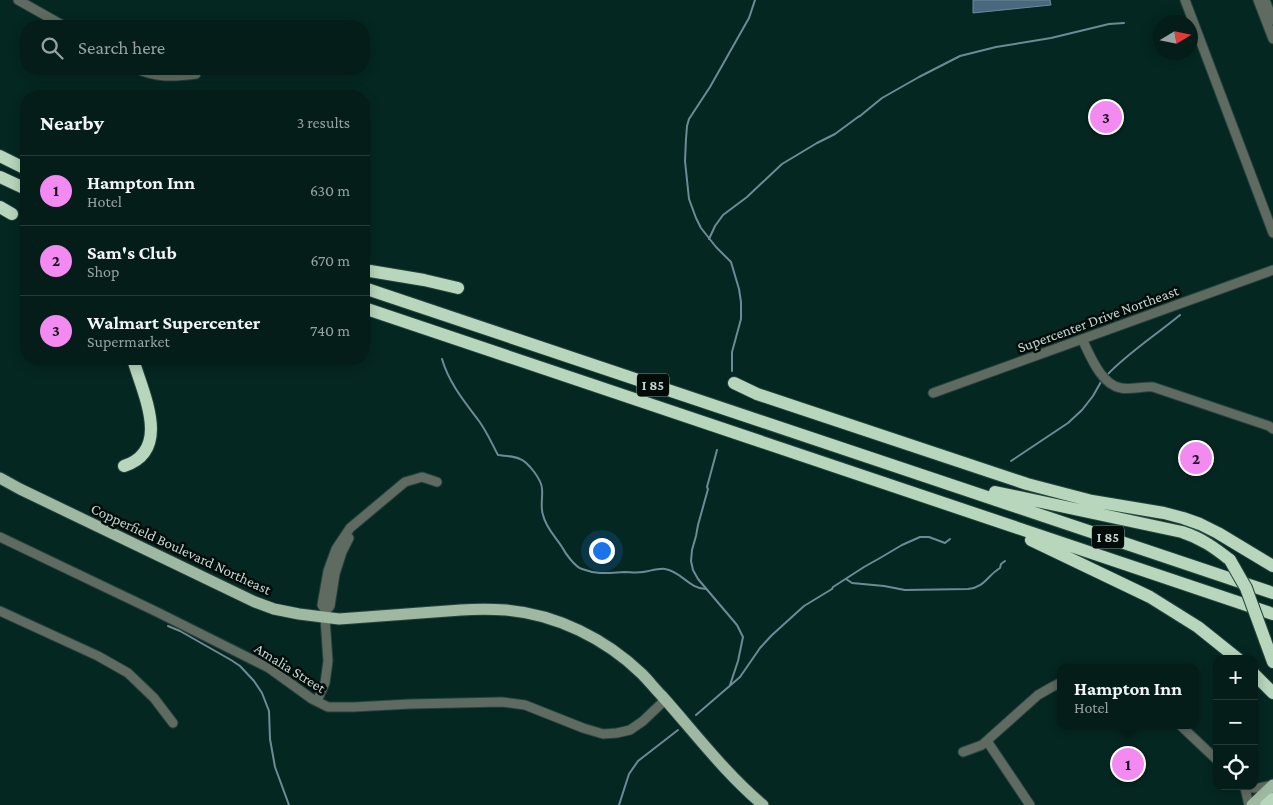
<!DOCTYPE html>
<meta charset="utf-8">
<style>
:root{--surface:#041d19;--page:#122a26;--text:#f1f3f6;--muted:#97a2a2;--line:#253b38;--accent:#f28af2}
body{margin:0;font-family:"Crimson Pro",serif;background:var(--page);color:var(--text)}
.controls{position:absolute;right:15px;bottom:15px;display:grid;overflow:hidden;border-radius:10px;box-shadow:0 2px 12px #0003}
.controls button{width:45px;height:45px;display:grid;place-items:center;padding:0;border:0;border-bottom:1px solid var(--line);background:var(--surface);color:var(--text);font:25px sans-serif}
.compass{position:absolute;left:1153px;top:15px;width:45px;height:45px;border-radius:50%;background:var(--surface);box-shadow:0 2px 12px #0003;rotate:80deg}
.you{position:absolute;left:601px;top:550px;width:18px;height:18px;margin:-12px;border:4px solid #fff;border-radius:50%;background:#1a73e8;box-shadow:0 0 0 8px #1a73e833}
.badge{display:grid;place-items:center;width:32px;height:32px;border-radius:50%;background:var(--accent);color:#111;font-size:16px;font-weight:700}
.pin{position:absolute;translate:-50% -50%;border:2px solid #fff;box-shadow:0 1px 5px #0006}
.popup{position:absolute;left:1057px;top:664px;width:142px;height:65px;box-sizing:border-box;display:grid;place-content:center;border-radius:10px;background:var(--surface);filter:drop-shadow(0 1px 4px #0005);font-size:16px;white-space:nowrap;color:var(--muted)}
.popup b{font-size:19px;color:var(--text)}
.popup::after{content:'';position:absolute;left:50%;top:100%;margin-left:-10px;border:10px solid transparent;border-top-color:var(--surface)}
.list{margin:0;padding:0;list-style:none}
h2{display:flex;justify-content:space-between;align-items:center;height:65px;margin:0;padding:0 20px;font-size:21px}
h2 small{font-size:16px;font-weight:400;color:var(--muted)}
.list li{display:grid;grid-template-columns:32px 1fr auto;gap:15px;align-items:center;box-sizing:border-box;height:70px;padding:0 20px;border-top:1px solid var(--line)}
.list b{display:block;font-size:19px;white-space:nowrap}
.list p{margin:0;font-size:16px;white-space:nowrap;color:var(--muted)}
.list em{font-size:16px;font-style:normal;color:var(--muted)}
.icon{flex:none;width:28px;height:28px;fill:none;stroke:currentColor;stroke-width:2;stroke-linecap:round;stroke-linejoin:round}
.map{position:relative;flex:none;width:1273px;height:805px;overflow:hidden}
.search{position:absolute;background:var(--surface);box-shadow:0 2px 12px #0003;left:20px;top:20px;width:350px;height:55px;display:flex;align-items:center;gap:12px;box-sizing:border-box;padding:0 18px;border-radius:20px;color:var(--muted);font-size:19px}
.panel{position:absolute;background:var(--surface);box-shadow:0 2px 12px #0003;left:20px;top:90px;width:350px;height:275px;border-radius:20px}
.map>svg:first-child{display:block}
</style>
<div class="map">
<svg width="1273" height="805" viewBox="0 0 1273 805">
<rect width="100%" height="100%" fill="#052721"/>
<path fill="#49697e" stroke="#6e8a97" d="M973,0H1050L1051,5L973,13Z"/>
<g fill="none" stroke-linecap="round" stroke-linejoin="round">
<path stroke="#6e8a97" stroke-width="2" d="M709,239L715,226L723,215L747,197L782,164L817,143L835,134L858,117L860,116L882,98L919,77L960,56L996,47L1051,38L1109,24L1124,23
M442,359C449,383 464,401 479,421C487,432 492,444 498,455C505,456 514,456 520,459C528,462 542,480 542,489C543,498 540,506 543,515C546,528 555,536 562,547C565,553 575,567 582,569C598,575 608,573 624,572C630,572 636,573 643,572C650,571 659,568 665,569C681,571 689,589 706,589
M732,371V352L741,319V302L739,289L731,262L716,247L701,228L696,218L689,199L685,161L686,139L687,126L689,119L710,87L749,18L755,0
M1107,375C1129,352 1156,335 1180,315
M717,450L707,487L708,489L698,525L696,536L692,550L691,561L693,570L698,579L737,625L743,637L738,661L730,685
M1011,461L1068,423L1082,410L1093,396L1102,380
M846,579L852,583L884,586L905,590L968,589C985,587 987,576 1000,568L1001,564L1005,561
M168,626L180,631L231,660L240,666L254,681L262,693L269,711L270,739L275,767L289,805
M696,715L740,677L760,648L772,635L804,606L832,589L833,587L864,567L880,558L902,545L920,537H929L945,543L950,539
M619,805L629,774L638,761L678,730"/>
<defs>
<path id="minor" d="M18,0L64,26
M1185,0L1273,233
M1258,0L1273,39
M1265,0L1273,20
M137,69C158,78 173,77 196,74
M1082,339C1090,355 1101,385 1121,388C1131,390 1143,386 1153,387L1269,426L1273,429
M933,393L1273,270
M0,537L157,612L269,668L312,699L328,707H354L410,704L502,702L525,705L583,728L603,734L617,733L630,730L643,721L665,700
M0,611L98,656L128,673L154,698L173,723
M326,611L322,605L328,571L336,549L350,528L405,482L422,477L437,482
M317,701L325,683L328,661L325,618L326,611L330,606L335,574L342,552L349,538
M1180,725L1217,760
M987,741L1030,805
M963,752L982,745L1038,695L1052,687L1060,683
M1243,786L1245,788L1249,805
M1245,788H1259L1273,785"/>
<path id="major" d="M0,478L20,489L255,602L274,609L299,614L339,619L461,610C476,609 491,609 506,610C556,614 606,639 642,674C649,681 655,689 662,696C695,733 725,773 763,805
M1252,805L1273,785"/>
<path id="highway" d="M0,156L26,169
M0,177L26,189
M0,207L12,214
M364,270L424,280L458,288
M364,288L1273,593
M364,308L1273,614
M734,383L757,394L1027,484L1092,501L1164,513L1183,518L1200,524L1218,533L1273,566
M124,466C173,450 142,392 133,359
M995,492L1182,532C1201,538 1215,548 1230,560
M1031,540L1150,597L1198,627L1238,659
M1265,640L1273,662
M1254,674L1273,693
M1266,805L1273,799"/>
</defs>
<use href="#minor" stroke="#24433d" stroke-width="11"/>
<use href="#major" stroke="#24433d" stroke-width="13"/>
<use href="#highway" stroke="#24433d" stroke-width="14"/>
<use href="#minor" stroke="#5f6b61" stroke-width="9"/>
<use href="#major" stroke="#9eb8a1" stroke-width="11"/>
<use href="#highway" stroke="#b7d6bb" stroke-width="12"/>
<defs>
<path id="highway-bridge" d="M1230,560L1246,588L1265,640"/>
</defs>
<use href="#highway-bridge" stroke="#24433d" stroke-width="14" stroke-linecap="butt"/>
<use href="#highway-bridge" stroke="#b7d6bb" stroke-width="12"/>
</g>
<g text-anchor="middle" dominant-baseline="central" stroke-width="5" stroke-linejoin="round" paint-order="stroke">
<g fill="#020d0a" stroke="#8a9a96" stroke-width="1">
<rect x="637" y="373.5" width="32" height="23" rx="4"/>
<rect x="1092" y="525.5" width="32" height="23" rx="4"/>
</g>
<g font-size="14" font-weight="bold" fill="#c5d6d2">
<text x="653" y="385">I 85</text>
<text x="1108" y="537">I 85</text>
</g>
<g font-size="15" fill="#c5d6d2" stroke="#020d0a">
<text transform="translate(1098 319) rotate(-20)">Supercenter Drive Northeast</text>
<text transform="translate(181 549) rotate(25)">Copperfield Boulevard Northeast</text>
<text transform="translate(290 668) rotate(32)">Amalia Street</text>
</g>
</g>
</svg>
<div class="controls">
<button>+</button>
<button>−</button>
<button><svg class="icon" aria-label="locate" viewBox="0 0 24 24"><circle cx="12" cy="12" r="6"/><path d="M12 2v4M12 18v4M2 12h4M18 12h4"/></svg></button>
</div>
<svg class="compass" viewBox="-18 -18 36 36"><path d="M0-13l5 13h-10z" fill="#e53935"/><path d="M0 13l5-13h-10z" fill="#97a2a2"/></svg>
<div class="you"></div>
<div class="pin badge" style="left:1128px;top:764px">1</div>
<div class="popup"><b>Hampton Inn</b>Hotel</div>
<div class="pin badge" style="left:1196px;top:458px">2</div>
<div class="pin badge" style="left:1106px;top:117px">3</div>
<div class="search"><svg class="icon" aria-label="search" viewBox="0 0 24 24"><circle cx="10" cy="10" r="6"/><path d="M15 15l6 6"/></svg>Search here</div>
<section class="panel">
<h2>Nearby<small>3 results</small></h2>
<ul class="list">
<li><span class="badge">1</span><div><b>Hampton Inn</b><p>Hotel</p></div><em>630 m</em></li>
<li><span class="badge">2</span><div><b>Sam's Club</b><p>Shop</p></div><em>670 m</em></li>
<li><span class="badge">3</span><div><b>Walmart Supercenter</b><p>Supermarket</p></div><em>740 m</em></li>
</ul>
</section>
</div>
